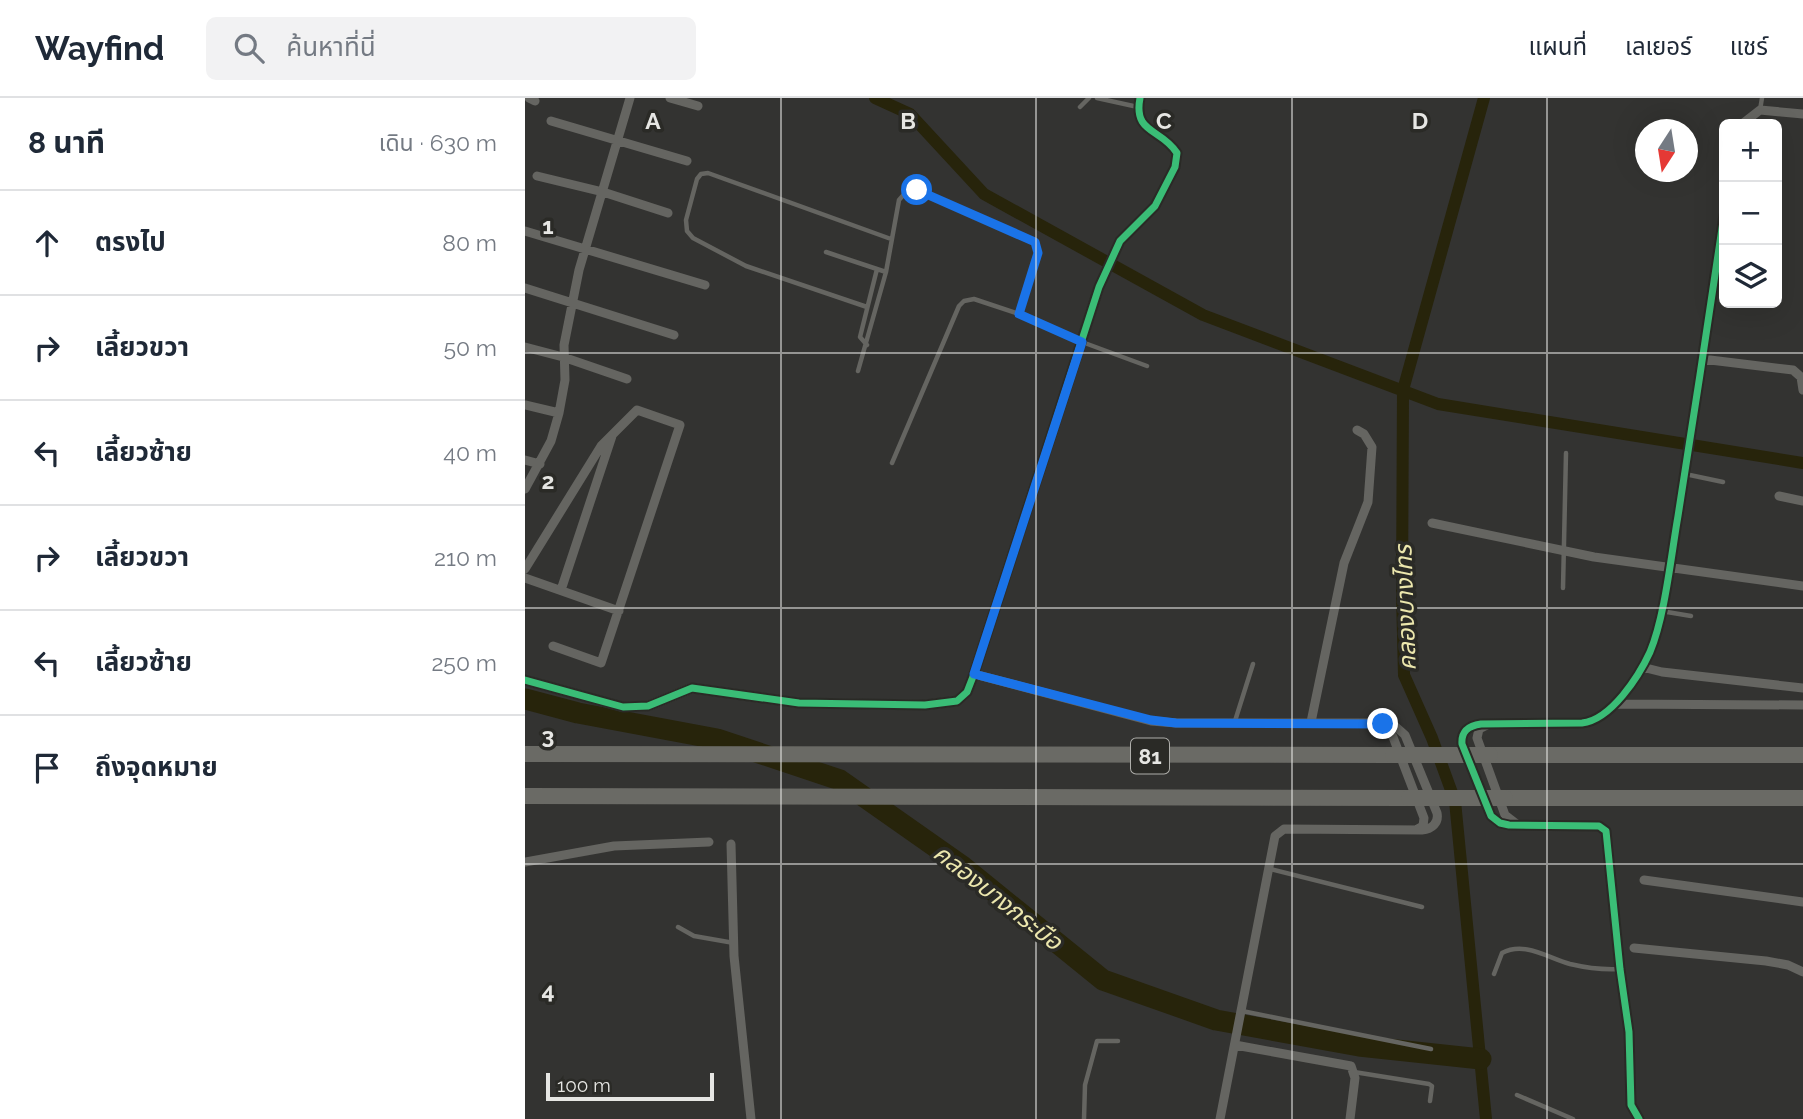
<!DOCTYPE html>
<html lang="th">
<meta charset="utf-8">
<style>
:root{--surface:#fff;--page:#f2f2f3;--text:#1f2937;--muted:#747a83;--line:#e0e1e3}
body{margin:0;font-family:Raleway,"Noto Sans Thai",sans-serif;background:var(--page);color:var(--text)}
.controls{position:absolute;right:21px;top:21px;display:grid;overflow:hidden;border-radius:10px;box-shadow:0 7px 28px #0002}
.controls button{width:63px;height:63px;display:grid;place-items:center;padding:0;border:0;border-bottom:2px solid var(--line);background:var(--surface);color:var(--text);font:35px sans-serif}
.compass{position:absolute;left:1110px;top:21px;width:63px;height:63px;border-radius:50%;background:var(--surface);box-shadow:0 7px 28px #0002;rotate:192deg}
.scale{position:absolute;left:21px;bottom:18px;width:168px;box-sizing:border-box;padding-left:7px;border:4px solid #e6e6e3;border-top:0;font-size:19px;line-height:24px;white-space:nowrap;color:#e6e6e3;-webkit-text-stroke:5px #2a2a26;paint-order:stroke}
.stop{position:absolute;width:21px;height:21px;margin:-16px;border:5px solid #1a73e8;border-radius:50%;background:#fff}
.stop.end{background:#1a73e8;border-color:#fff;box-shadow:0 2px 7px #0008}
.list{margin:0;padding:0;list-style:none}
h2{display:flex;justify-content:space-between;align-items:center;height:91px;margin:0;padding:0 28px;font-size:30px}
h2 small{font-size:23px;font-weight:400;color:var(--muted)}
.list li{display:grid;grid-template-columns:46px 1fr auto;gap:21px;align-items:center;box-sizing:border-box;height:105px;padding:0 28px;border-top:2px solid var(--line)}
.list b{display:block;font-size:26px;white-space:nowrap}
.list em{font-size:23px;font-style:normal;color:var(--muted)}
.icon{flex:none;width:38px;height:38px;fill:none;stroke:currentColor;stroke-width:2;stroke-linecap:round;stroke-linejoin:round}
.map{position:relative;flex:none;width:1278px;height:1021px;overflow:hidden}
header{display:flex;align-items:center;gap:42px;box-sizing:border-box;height:98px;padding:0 35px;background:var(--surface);border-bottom:2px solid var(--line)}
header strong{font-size:33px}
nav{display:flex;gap:38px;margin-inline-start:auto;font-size:24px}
.search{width:490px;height:63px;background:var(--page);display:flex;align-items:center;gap:18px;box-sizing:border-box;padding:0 24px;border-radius:10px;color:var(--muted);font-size:26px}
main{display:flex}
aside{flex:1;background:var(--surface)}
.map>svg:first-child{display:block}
</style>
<header>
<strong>Wayfind</strong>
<div class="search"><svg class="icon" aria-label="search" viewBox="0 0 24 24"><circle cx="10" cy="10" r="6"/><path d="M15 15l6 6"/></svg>ค้นหาที่นี่</div>
<nav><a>แผนที่</a><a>เลเยอร์</a><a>แชร์</a></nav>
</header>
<main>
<aside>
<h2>8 นาที<small>เดิน · 630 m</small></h2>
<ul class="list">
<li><svg class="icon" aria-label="ahead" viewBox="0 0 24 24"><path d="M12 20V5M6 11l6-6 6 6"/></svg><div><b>ตรงไป</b></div><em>80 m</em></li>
<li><svg class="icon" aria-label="right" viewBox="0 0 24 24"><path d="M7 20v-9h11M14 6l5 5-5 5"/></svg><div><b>เลี้ยวขวา</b></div><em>50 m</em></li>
<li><svg class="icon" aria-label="left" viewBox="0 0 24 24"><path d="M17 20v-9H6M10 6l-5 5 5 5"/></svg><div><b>เลี้ยวซ้าย</b></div><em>40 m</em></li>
<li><svg class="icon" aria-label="right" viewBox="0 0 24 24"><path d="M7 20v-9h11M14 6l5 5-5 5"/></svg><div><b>เลี้ยวขวา</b></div><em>210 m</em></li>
<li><svg class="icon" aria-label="left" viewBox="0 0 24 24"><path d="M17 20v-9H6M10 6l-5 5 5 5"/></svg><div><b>เลี้ยวซ้าย</b></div><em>250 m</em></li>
<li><svg class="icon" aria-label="arrive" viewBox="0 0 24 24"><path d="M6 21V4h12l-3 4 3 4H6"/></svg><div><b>ถึงจุดหมาย</b></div></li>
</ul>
</aside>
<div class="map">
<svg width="1278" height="1021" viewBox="0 0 1278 1021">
<rect width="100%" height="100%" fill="#333331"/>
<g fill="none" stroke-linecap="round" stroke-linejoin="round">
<path stroke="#27240b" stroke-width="12" d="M350,0L385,16L459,96L678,217L913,306L1278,365
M959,0L878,292L877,496L879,577L907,640L930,703L961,1021"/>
<path stroke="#27240b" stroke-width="21" d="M0,601L53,615L192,641L315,682L436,767L578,882L691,922L834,948L956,961"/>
<path stroke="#656561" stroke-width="4.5" d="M572,0L613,9
M555,9L564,0
M1235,12L1237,0
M301,154L361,174
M342,209L221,168L168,140L162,133L161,122L172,81L176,76L183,75L366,141
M342,247L335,239L352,171
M333,273L361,174L374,102L381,94L392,92L510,144L513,155L494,216
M367,365L434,208L439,203L449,201L494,216L557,244L622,268
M1160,376L1198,384
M1038,490L1041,355
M1136,513L1166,518
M710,623L728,566
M745,771L897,809
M153,829L169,838L209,845
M969,876L977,855C1000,843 1023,860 1045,866C1062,870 1078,872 1095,871
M717,913L906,951
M829,974L904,986L907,988L905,1003
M992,997L1048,1021
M559,1021L560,987L572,943H593"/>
<path stroke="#656561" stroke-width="9" d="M4,0L10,3
M145,0L173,8
M26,23L162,63
M1217,26L1235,12L1278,16
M12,78L78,94L143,115
M0,133L180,187
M574,189L595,143L630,108L650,69L652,55C636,30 608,36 615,0
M0,190L149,237
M0,249L38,259L102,281
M1177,261L1268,272L1276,279L1278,292
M0,307L34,315
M0,362L15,366
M0,391L26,343L34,315L40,282L39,247L54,172L105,0
M1254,398L1278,403
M907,425L1069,459L1278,488
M0,471L76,348L112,312L155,327L76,565L28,548
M0,480L94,513
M36,492L87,338
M1117,569L1137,574L1278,590
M449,576L626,623L651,625H849L871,629L880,637L912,715C914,725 907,731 897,732L759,731L750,738L695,1021
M1089,606L1278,607
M786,624L819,465L843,404L847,349L839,336L832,332
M964,626L954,631L952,640L980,717L993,727
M854,627L861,630L868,639L899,720L898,728L891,732
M206,746L209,858L226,1021
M0,764L89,748L184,744
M1119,782L1278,804
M1109,850L1241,863L1263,867L1278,874
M710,947L826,968L830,980L825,1021
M1114,1021L1106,1007L1104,934L1095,871L1081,733L1074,728L984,727L975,725L966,718L937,646C936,633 943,628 956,626L1057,625C1086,622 1114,578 1125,554C1140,518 1146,458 1153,418C1169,318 1184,217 1199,117"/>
<path stroke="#656561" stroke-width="10" d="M0,582L98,609L123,608L167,590L274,605L400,607L432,603L442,594L449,576L574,189"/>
<path stroke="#6a6a65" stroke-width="16" d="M0,656L868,657
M965,657H1278
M0,698L884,700
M980,700H1278"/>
<path stroke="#6a6a65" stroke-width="16" d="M868,657H965
M884,700H980"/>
<defs>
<path id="cycleway" d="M0,582L98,609L123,608L167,590L274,605L400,607L432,603L442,594L449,576L574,189L595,143L630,108L650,69L652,55C636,30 608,36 615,0
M1114,1021L1106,1007L1104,934L1095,871L1081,733L1074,728L984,727L975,725L966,718L937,646C936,633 943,628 956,626L1057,625C1086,622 1114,578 1125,554C1140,518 1146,458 1153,418C1169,318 1184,217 1199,117"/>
</defs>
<use href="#cycleway" stroke="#2a2a26" stroke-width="11"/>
<use href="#cycleway" stroke="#3abd76" stroke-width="7"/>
</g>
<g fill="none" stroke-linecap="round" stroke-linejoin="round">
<path stroke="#1a73e8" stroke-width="9" d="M392,92L510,144L513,155L494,216L557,244L449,576L626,622L651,625L858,626"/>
</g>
<path fill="none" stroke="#e6e6e3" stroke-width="2" stroke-opacity="0.55" d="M256,0V1021M511,0V1021M767,0V1021M1022,0V1021M0,255H1278M0,510H1278M0,766H1278"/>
<g text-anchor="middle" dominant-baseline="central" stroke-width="7" stroke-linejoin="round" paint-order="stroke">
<rect fill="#2a2a26" stroke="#aeaeaa" stroke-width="2" x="606" y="640.5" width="38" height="35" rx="5"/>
<g font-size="21" font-weight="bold" fill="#e6e6e3">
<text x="625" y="658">81</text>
</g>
<g font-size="24" font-style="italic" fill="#ece7ad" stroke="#2a2a26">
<text transform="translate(880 510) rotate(-92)">คลองบางไทร</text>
<text transform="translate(473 799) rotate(38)">คลองบางกระบือ</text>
</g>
</g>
<g font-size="23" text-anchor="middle" font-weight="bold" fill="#e6e6e3" stroke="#2a2a26" stroke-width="7" stroke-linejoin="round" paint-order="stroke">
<text x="128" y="31">A</text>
<text x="383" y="31">B</text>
<text x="639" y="31">C</text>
<text x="895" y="31">D</text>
<text x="23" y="136">1</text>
<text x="23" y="391">2</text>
<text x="23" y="646">3</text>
<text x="23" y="901">4</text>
</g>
</svg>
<div class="controls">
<button>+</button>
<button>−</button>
<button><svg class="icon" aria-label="layers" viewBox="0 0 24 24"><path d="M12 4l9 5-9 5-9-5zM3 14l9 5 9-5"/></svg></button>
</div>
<svg class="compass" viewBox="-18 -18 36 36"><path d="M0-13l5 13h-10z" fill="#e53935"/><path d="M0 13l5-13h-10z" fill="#747a83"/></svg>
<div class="scale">100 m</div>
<div class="stop" style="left:392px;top:92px"></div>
<div class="stop end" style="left:858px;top:626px"></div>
</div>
</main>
